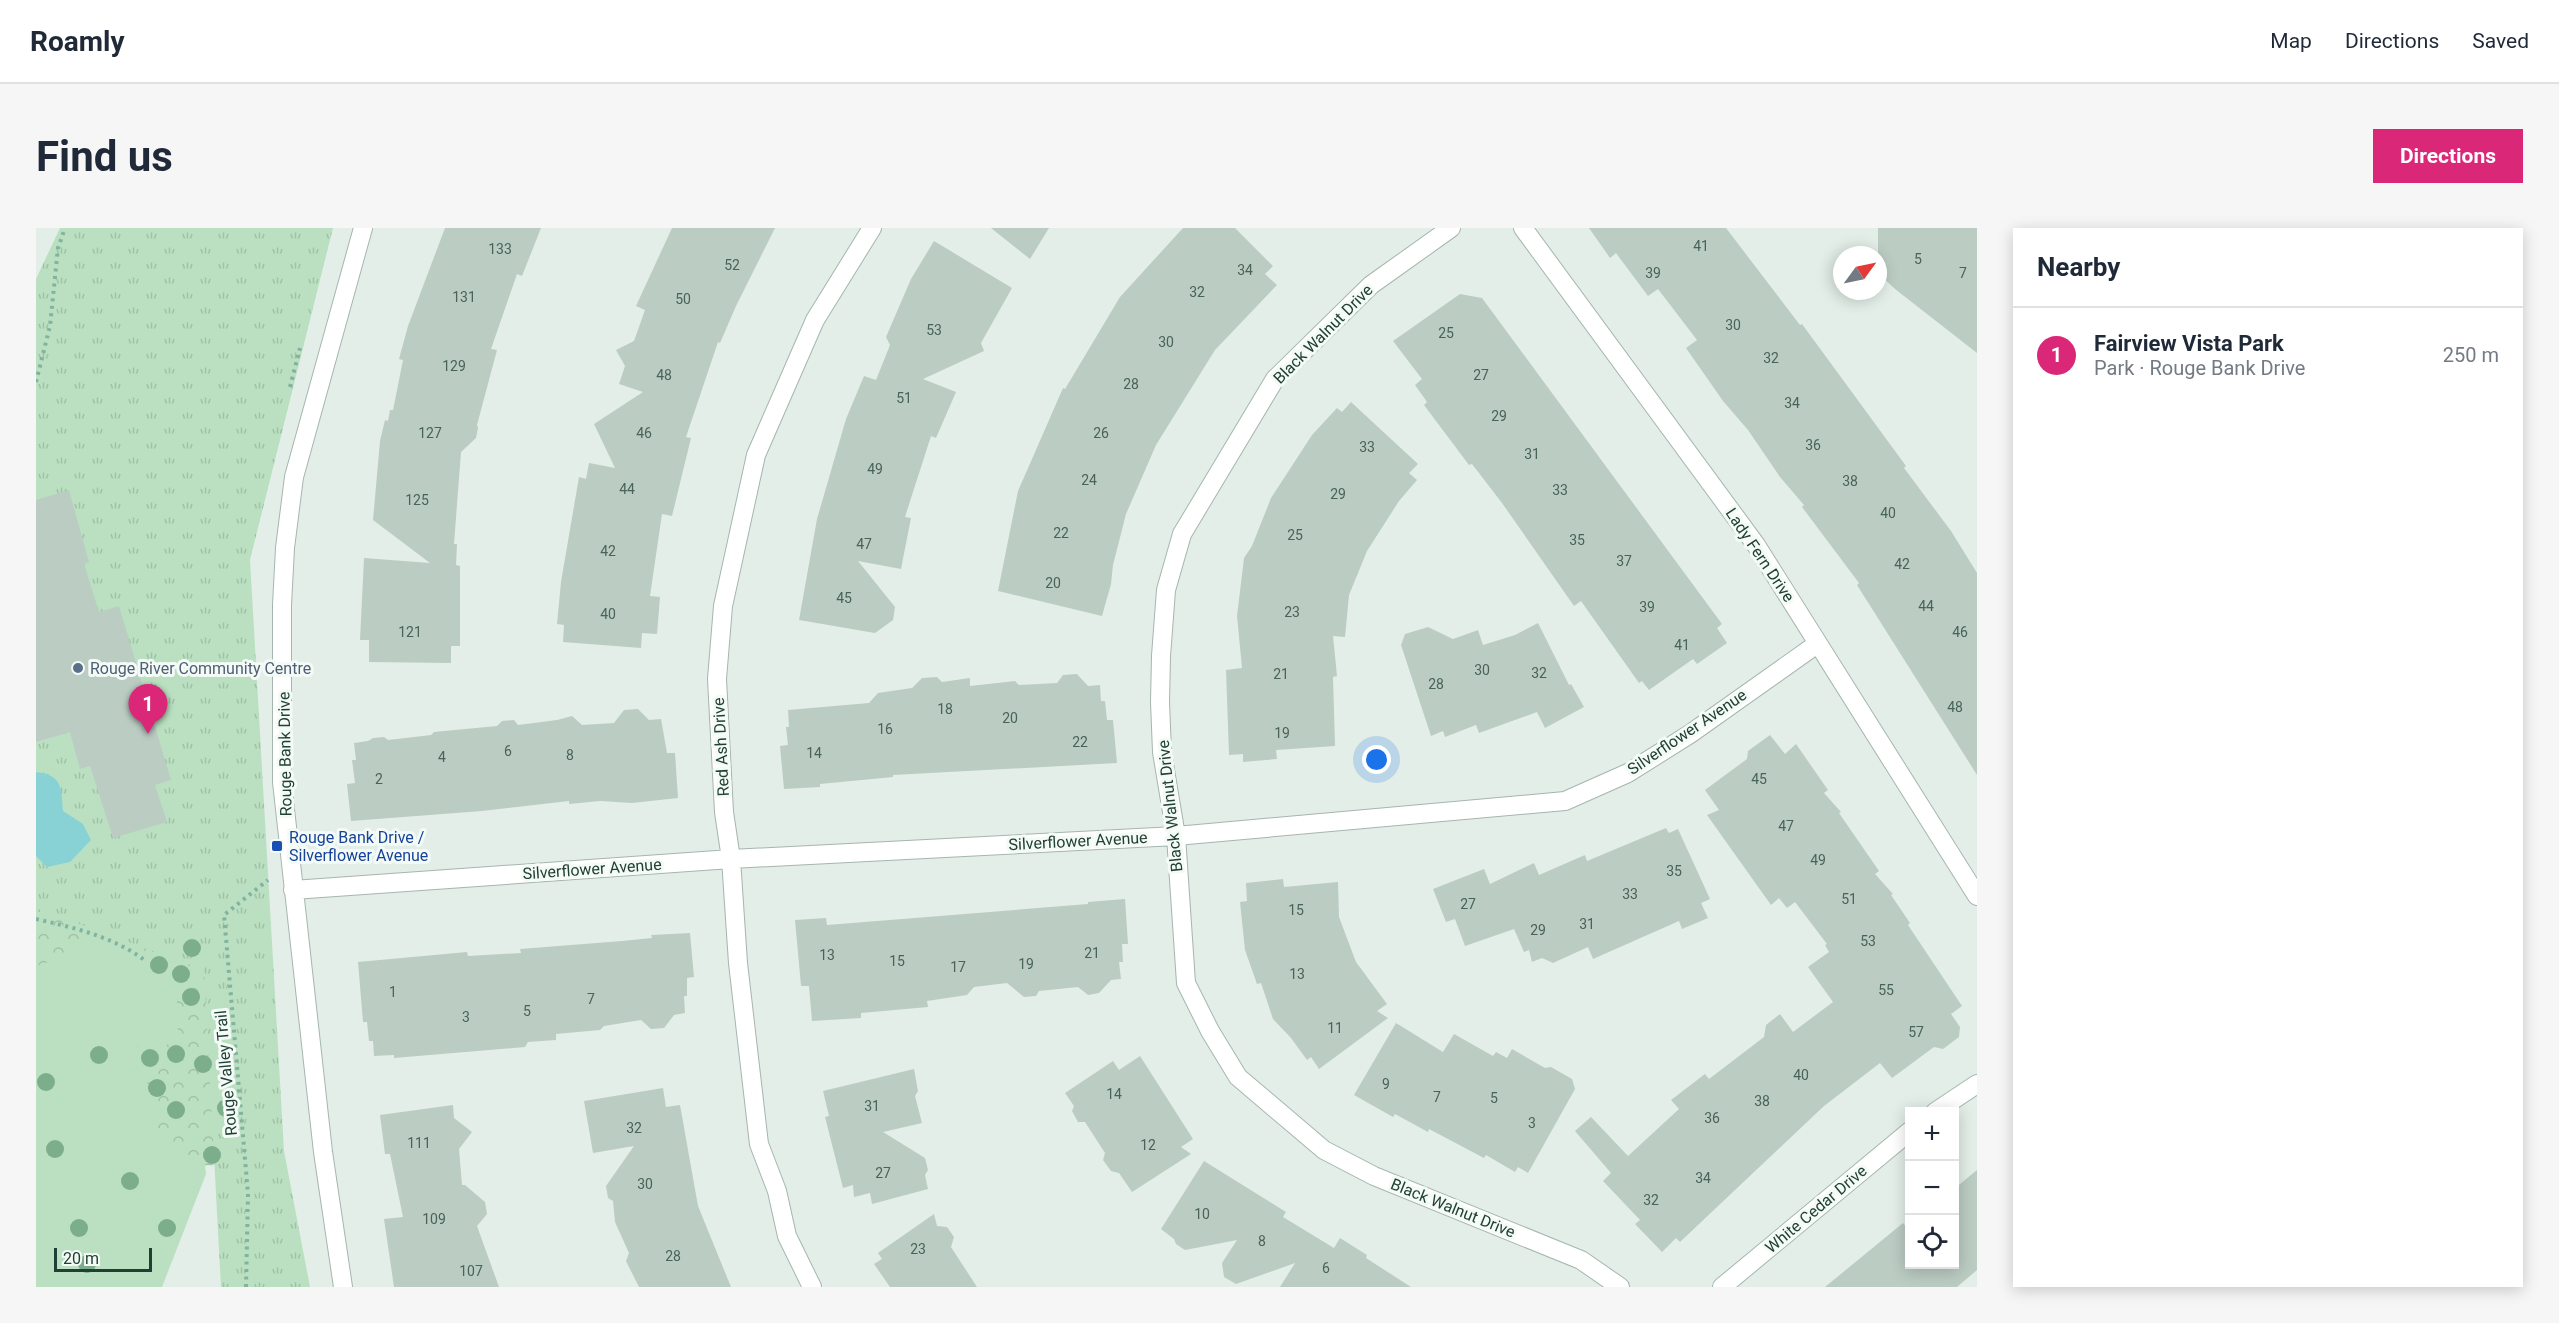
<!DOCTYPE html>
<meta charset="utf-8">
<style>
:root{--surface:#fff;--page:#f6f6f7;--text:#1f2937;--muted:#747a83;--line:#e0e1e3;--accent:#db2777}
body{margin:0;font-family:Roboto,sans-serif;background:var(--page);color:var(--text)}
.controls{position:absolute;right:18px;bottom:18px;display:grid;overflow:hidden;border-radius:0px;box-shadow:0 3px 15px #0003}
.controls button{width:54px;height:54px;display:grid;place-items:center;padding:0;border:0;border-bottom:2px solid var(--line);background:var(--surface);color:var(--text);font:30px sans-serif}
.compass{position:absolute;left:1797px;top:18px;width:54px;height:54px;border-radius:50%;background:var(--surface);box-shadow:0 3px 15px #0003;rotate:57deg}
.scale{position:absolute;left:18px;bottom:15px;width:98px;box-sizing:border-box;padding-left:6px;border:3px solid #214035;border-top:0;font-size:16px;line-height:21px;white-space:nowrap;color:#214035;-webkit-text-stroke:4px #f4faf6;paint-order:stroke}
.you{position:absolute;left:1341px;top:532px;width:21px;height:21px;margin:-15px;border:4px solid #fff;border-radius:50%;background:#1a73e8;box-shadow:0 0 0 9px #1a73e833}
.badge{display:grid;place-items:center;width:39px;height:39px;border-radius:50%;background:var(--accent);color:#fff;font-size:20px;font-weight:700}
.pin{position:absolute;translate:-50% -50px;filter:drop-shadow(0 2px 3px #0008)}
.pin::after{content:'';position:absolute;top:32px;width:21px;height:18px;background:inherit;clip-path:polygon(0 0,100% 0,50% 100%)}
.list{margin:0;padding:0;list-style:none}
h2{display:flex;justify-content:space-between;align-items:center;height:78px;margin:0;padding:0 24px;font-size:26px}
h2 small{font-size:20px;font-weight:400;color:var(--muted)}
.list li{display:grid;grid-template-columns:39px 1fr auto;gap:18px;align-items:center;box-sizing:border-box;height:96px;padding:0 24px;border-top:2px solid var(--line)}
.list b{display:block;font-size:22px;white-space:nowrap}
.list p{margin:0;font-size:20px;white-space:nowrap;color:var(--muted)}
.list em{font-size:20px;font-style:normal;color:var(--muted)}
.icon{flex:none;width:33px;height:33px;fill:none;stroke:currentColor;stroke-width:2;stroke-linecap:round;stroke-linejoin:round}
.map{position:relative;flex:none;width:1941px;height:1059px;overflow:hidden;border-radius:0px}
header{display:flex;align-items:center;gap:36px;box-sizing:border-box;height:84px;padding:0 30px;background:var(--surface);border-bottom:2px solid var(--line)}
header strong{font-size:28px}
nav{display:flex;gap:33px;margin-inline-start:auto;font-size:21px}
.intro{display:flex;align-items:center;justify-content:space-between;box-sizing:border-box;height:144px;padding:0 36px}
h1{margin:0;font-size:42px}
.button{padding:15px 27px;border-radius:0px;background:var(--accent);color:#fff;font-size:21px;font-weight:700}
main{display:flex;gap:36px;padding:0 36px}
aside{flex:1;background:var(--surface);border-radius:0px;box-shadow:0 3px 15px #0003}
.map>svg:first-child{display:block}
</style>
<header>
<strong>Roamly</strong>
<nav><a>Map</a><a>Directions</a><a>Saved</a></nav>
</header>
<div class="intro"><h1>Find us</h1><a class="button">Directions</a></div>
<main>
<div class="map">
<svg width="1941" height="1059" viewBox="0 0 1941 1059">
<defs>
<pattern id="forest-crowns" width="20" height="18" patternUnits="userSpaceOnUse" patternTransform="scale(1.5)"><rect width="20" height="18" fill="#bae0c1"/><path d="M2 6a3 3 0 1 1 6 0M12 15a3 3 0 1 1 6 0" fill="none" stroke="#a0c1a6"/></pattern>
<pattern id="park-tufts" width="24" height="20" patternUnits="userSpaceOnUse" patternTransform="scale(1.5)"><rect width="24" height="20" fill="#bae0c1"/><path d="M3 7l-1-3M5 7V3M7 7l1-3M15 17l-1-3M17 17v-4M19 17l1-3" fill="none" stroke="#a0c1a6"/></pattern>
</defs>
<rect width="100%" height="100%" fill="#e3eee8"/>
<path fill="#bae0c1" d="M0,661L137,663L170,946L126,1059H0Z"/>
<path fill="url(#forest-crowns)" d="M0,652L168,731L187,936C158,942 131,927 121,899C118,889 117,878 115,868C111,851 105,835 101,818C114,825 127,819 139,813L142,805L140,740L137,728L128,724H110L85,707L67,701C58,725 23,730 0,738Z"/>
<path fill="url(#park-tufts)" d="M24,0H297L214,332L248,923L274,1059H185L168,742L0,680V51Z"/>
<path fill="#88d2d6" d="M0,544C27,547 25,560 27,583L47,596L55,612L34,634L11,639L0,628Z"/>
<path fill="#bbccc3" d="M409,0H505L486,48L481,46L455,121L461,122L441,197L442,200L440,210L425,224L418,316H421L420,337L424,338V418H415V435L333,434V412H324L328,330L394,335L337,292L344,213L349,192L352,193L354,182H357L367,132L363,131L372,98Z
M636,0H739L700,78L684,115L682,114L650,209L655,210L636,288L626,286L614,368L624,369L621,406L606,405L605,420L527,414L528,397L521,396L525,354L543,249L550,251L553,235L579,240L558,196L607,164L583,156L589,138L580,122L598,113L609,82L600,78Z
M955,0H1013L994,31Z
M1147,0H1199L1237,38L1229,46L1241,57L1179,122L1120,217L1090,286L1077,337L1075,356L1066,388L962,363L982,263L1027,160L1029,161L1084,69Z
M1553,0H1690L1764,97L1766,96L1870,238L1868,240L1915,303L1941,345V547L1821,357L1823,355L1766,279L1768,277L1744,249L1712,202L1687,173L1650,120L1661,112L1622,61L1612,68L1580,25L1574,30Z
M1842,0H1941V125L1859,61L1842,45Z
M898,13L976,60L945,115L948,123L887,151L920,164L900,210L895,208L869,289L875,290L865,341L822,333L859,379L857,392L839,405L763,392L781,291L810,191L828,148L840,152L854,117L850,109L875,51Z
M1424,66L1446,70L1686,396L1681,400L1691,415L1661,436L1657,431L1613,462L1606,453L1603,455L1545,373L1538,378L1466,275L1436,236L1433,237L1388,177L1391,174L1379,157L1386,151L1357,113Z
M1315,174L1382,236L1373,245L1381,252L1363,273L1331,323L1313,367L1309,409L1297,408L1301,448L1297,449L1299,518L1240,522L1241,531L1207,534V526L1193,527L1190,442L1206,440L1201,388L1208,330L1216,318L1235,270L1276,207L1301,180L1306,184Z
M33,262L53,334L48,336L63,384L83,378L135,552L119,557L131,594L77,610L54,538L44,541L34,504L0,514V272Z
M1502,395L1533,457L1535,456L1548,479L1509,500L1501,484L1443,505L1440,497L1409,509L1407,503L1395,508L1365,417L1369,406L1392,399L1417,411L1442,402L1447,417L1479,407Z
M1041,446L1052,458L1064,457L1065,473H1069L1071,492H1077L1081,535L857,547V549L784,556V559L748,561L744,518L752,517L750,499H753L752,482L833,475L842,465L876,460L886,450L901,449L906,454L934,450V458L979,453L983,457L1021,455L1027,447Z
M602,481L613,492L625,491L631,525H639L642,570L596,575L564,573L533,576V573L446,583L315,593L311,556L319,555L316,532H320L318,515L332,513L337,510L348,509L352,512L395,507L398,504L461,498L466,493L478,492L482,497L521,492L536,488L546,497L578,495L588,482Z
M1734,507L1749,526L1760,516L1792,562L1788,565L1805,584L1803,585L1843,643L1839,646L1857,666L1855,667L1874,695L1872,697L1926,778L1915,786L1924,799L1923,809L1907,821L1898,819L1856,850L1844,835L1788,878L1644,1014L1640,1010L1626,1024L1599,996L1604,992L1567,953L1575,945L1539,903L1555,889L1592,928L1643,881L1635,872L1669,846L1673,851L1728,809L1730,797L1744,786L1757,804L1797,774L1772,739L1793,724L1789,717L1791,716L1759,674L1751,680L1743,670L1735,677L1671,587L1683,582L1669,562L1711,531L1712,523Z
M1630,600L1633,605L1642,601L1674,671L1665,675L1672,690L1646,701L1643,693L1557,731L1552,719L1517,735L1506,730L1496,734L1493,722L1488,724L1478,701L1429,718L1419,691L1410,694L1397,661L1448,641L1454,656L1498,635L1503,647L1549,627L1551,633Z
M1247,651L1248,659L1302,654L1303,689L1320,734L1351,776L1341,783L1352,790L1283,841L1275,829L1271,832L1255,810L1237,791L1225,755L1221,756L1209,722L1204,674L1211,673L1210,655Z
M1089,671L1092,716H1086L1087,734H1083L1085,751L1075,752L1063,765L1052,767L1042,759L1003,763L1000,768L988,769L971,755L938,759L931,767L891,773L892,779L825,785V790L776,793L773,758H765L759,692L790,690L791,697L1052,676V674Z
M654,705L658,749L651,750V768H648L649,785L638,787L628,800L615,801L605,792L568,798L564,802L520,806V812L492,814L489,819L358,830V827L338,828L337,813H333L331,794H327L322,734L431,724L432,728L485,725L484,721L586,713L616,710L615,707Z
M1360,795L1407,824L1418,806L1457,828L1460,824L1471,830L1476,821L1509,840L1515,839L1536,851L1539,861L1492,945L1482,939L1479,944L1450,927L1448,930L1393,901L1392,904L1359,886L1357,889L1318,867Z
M1104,828L1157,911L1145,919L1155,926L1096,964L1083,945L1075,943L1067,932L1069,925L1049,894H1042L1036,883L1038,878L1029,865L1077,833L1083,842Z
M878,841L882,863L879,868L886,895L847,904L889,930L892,942L889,947L892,961L836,976L834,965L818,969L817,957L807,960L789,889L793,888L787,863Z
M627,860L630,879L644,877L662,978L695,1059H603L590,1033L593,1025L579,994L577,973L572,970L570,958L598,918L557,925L548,873Z
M417,877L418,890L436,904L423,921L426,957H429L449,974L451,986L441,998L463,1059H358L348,991L367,989L354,926H349L344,887Z
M1168,933L1250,984L1247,989L1298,1020L1304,1010L1331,1027L1330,1030L1375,1059H1244L1259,1035L1200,1056L1188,1049L1186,1035L1201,1012L1149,1022L1140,1016L1138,1011L1125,1001Z
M1941,942V1042L1921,1059H1789L1867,995L1871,1000L1874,998V1036H1918V961Z
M898,986L901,998L911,999L918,1009L915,1019L941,1059H854L838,1036L846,1031L842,1025Z"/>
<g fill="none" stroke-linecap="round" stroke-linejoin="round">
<defs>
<path id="minor" d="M1415,0L1335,57L1239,151L1146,306L1130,362L1125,428L1124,474L1126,524L1140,608L1150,755L1174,803L1202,849L1288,922L1338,948L1545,1032L1584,1059
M1487,0L1720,317L1941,668
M257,662L695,631L1140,608L1529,573L1592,545L1654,506L1781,416
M1899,884L1941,856
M307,1059L287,924L246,554V377L249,320L258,249L327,0
M776,1059L751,1008L741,963L723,916L702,735L695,631L688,584L681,451L687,378L720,227L779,92L836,0
M1686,1059L1874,903"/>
</defs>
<use href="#minor" stroke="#a5b6af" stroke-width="20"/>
<path stroke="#81b39f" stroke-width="4" stroke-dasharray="3 4.5" stroke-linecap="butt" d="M0,154L14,98L22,20L29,0
M254,159L264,120
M0,691C39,700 79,709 111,734
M210,1059L212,966L188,687L232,652"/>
<use href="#minor" stroke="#fff" stroke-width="18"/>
</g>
<g fill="#7cae8c">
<circle cx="156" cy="720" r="9"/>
<circle cx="123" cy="737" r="9"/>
<circle cx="145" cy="746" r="9"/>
<circle cx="155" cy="769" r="9"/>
<circle cx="140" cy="826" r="9"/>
<circle cx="63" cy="827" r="9"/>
<circle cx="114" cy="830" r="9"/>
<circle cx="167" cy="836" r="9"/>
<circle cx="10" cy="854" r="9"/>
<circle cx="121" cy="860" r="9"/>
<circle cx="190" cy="880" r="9"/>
<circle cx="140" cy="882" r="9"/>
<circle cx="19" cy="921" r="9"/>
<circle cx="176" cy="927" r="9"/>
<circle cx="94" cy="953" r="9"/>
<circle cx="43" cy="1000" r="9"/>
<circle cx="131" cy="1000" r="9"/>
<circle cx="51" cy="1036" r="9"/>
</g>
<circle fill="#5c6f8a" stroke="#f4faf6" stroke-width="2" cx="42" cy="440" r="6"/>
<rect fill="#1a4fb4" stroke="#f4faf6" stroke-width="2" x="235" y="612" width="12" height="12" rx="3"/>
<g text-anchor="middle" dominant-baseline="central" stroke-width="6" stroke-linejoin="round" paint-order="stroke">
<g font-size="14" fill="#486358">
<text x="1665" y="18">41</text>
<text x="464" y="21">133</text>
<text x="1882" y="31">5</text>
<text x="696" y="37">52</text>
<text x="1209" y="42">34</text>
<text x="1617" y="45">39</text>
<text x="1927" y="45">7</text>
<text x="1161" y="64">32</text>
<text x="428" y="69">131</text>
<text x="647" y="71">50</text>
<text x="1697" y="97">30</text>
<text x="898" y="102">53</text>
<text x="1410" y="105">25</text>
<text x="1130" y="114">30</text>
<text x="1735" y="130">32</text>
<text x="418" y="138">129</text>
<text x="628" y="147">48</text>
<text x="1445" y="147">27</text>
<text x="1095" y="156">28</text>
<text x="868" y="170">51</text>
<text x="1756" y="175">34</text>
<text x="1463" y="188">29</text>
<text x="394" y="205">127</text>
<text x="608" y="205">46</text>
<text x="1065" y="205">26</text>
<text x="1777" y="217">36</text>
<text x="1331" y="219">33</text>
<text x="1496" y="226">31</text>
<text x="839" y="241">49</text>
<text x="1053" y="252">24</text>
<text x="1814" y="253">38</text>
<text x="591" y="261">44</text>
<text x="1524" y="262">33</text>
<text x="1302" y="266">29</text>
<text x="381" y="272">125</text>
<text x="1852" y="285">40</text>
<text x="1025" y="305">22</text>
<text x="1259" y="307">25</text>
<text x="1541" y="312">35</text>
<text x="828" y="316">47</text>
<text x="572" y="323">42</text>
<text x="1588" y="333">37</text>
<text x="1866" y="336">42</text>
<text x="1017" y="355">20</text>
<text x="808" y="370">45</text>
<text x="1890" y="378">44</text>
<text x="1611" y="379">39</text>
<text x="1256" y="384">23</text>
<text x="572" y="386">40</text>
<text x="374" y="404">121</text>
<text x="1924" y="404">46</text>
<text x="1646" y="417">41</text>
<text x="1446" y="442">30</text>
<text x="1503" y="445">32</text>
<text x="1245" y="446">21</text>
<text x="1400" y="456">28</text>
<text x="1919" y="479">48</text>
<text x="909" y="481">18</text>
<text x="974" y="490">20</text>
<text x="849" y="501">16</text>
<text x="1246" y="505">19</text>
<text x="1044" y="514">22</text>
<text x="472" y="523">6</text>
<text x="778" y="525">14</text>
<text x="534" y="527">8</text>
<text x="406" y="529">4</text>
<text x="343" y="551">2</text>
<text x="1723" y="551">45</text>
<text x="1750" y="598">47</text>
<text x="1782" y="632">49</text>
<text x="1638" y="643">35</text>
<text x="1594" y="666">33</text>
<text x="1813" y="671">51</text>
<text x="1432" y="676">27</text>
<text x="1260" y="682">15</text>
<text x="1551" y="696">31</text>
<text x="1502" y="702">29</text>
<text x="1832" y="713">53</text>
<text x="1056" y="725">21</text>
<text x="791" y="727">13</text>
<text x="861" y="733">15</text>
<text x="990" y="736">19</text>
<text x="922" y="739">17</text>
<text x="1261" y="746">13</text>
<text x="1850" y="762">55</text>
<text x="357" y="764">1</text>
<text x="555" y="771">7</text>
<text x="491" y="783">5</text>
<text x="430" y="789">3</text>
<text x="1299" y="800">11</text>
<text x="1880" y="804">57</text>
<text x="1765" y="847">40</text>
<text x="1350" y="856">9</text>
<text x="1078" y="866">14</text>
<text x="1401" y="869">7</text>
<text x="1458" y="870">5</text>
<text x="1726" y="873">38</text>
<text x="836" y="878">31</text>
<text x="1676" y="890">36</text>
<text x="1496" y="895">3</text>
<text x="598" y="900">32</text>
<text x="383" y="915">111</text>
<text x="1112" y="917">12</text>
<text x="847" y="945">27</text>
<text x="1667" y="950">34</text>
<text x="609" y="956">30</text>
<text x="1615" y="972">32</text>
<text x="1166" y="986">10</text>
<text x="398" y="991">109</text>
<text x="1226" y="1013">8</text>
<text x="882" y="1021">23</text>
<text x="637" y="1028">28</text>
<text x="1290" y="1040">6</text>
<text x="435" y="1043">107</text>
</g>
<g font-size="16" fill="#214035" stroke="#f4faf6">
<text transform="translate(1287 106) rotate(-45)">Black Walnut Drive</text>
<text transform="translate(1724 327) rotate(56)">Lady Fern Drive</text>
<text transform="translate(1651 504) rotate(-34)">Silverflower Avenue</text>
<text transform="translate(685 519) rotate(-93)">Red Ash Drive</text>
<text transform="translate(249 526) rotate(-91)">Rouge Bank Drive</text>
<text transform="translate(1134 578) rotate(-96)">Black Walnut Drive</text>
<text transform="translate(1042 613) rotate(-3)">Silverflower Avenue</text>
<text transform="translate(556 641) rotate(-4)">Silverflower Avenue</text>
<text transform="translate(190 845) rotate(-95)">Rouge Valley Trail</text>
<text transform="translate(1417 980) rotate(22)">Black Walnut Drive</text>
<text transform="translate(1780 981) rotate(-40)">White Cedar Drive</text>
</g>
<g font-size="16" fill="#4e5e75" stroke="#f4faf6" text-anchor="start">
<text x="54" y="440">Rouge River Community Centre</text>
</g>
<g font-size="16" fill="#164399" stroke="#f4faf6" text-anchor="start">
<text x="253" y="609">Rouge Bank Drive /<tspan x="253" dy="18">Silverflower Avenue</tspan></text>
</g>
</g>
</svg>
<div class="controls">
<button>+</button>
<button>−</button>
<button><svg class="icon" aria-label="locate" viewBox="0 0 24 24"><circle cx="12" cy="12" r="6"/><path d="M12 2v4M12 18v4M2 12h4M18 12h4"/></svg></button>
</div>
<svg class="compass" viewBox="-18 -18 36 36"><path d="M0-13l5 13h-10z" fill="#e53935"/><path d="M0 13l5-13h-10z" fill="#747a83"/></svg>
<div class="scale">20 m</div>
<div class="you"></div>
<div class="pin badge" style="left:112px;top:506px">1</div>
</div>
<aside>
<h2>Nearby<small></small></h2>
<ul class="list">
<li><span class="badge">1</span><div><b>Fairview Vista Park</b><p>Park · Rouge Bank Drive</p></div><em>250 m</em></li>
</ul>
</aside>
</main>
